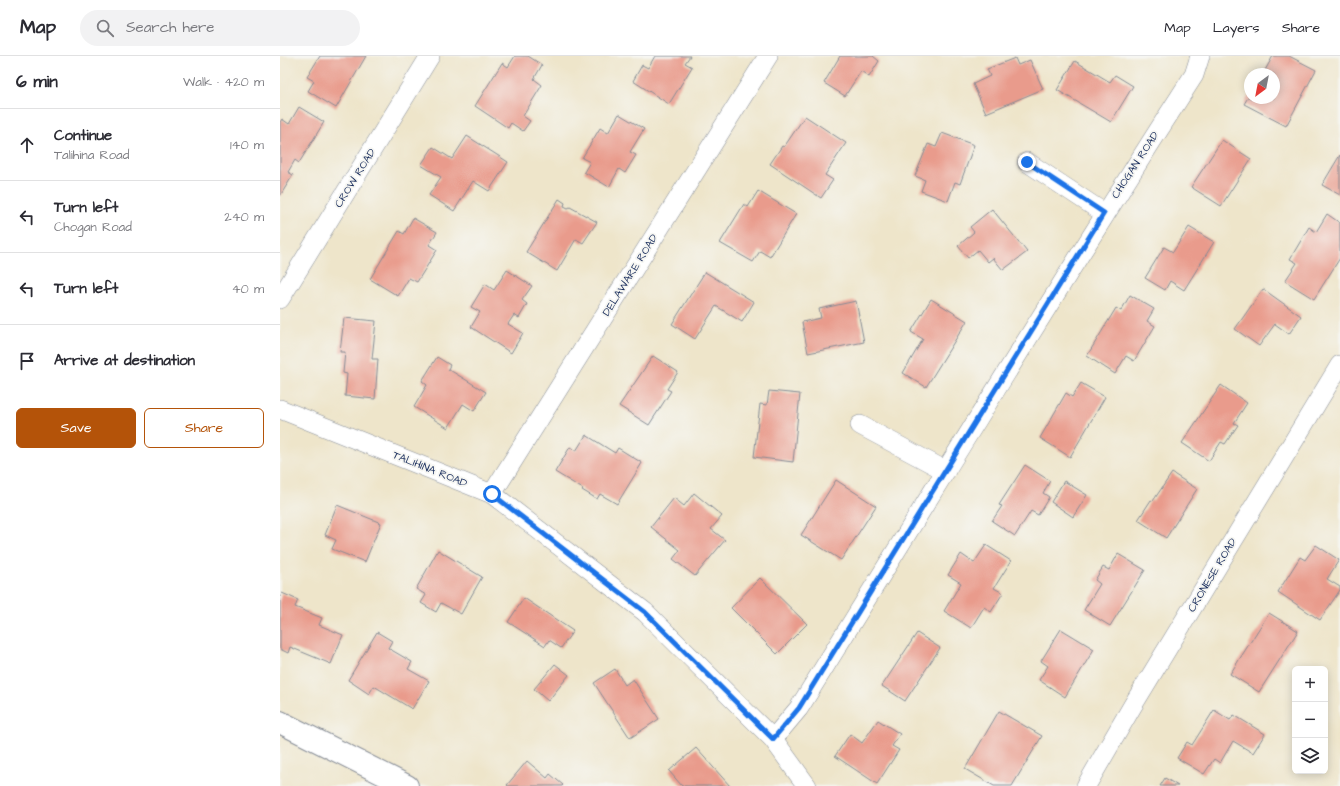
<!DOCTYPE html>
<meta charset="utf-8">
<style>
:root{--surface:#fff;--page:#f2f2f3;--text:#2b2b33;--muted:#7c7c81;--line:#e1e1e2;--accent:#b45309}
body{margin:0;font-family:"Architects Daughter",sans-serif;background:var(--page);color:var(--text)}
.controls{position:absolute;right:12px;bottom:12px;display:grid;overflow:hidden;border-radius:6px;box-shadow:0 2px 10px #0003}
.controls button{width:36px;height:36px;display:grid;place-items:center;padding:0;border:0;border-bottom:1px solid var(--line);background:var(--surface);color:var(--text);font:20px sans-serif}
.compass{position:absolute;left:964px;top:12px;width:36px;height:36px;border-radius:50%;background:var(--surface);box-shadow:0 2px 10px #0003;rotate:212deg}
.stop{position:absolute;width:12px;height:12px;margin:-9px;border:3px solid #1a73e8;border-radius:50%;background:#fff}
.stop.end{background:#1a73e8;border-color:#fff;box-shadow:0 1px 4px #0008}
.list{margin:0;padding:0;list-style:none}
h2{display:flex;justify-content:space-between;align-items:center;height:52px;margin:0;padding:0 16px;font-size:17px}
h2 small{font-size:13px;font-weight:400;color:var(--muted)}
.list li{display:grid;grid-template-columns:26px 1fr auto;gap:12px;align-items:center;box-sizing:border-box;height:72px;padding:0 16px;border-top:1px solid var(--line)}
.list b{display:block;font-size:15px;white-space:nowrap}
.list p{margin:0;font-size:13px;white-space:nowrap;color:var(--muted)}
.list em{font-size:13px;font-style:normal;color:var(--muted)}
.actions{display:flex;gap:8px;padding:12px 16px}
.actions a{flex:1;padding:9px 0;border:1px solid var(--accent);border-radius:6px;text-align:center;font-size:14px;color:var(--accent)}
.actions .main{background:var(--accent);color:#fff}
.icon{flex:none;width:22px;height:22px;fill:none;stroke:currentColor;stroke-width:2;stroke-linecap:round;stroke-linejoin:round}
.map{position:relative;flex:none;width:1060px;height:730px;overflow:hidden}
header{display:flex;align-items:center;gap:24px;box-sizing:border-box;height:56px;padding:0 20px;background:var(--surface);border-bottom:1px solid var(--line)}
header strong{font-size:19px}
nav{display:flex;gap:22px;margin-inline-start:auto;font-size:14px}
.search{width:280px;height:36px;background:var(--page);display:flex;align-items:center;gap:10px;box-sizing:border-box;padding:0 14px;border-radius:22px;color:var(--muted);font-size:15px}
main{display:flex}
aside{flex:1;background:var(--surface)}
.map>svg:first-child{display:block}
</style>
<header>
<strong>Map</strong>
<div class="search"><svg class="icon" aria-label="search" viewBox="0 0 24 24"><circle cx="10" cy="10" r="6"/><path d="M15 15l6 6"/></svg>Search here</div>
<nav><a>Map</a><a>Layers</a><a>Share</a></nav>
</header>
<main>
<aside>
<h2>6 min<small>Walk · 420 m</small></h2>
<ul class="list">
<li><svg class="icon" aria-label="ahead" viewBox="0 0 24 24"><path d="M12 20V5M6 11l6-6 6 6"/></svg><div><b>Continue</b><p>Talihina Road</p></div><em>140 m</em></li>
<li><svg class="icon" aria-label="left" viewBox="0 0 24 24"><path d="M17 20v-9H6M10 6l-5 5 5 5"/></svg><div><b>Turn left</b><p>Chogan Road</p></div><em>240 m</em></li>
<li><svg class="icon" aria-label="left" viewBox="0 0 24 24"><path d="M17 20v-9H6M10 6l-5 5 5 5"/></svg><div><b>Turn left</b></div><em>40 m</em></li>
<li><svg class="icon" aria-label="arrive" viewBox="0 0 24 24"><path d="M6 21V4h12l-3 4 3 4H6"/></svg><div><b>Arrive at destination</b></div></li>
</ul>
<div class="actions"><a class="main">Save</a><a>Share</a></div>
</aside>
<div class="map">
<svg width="1060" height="730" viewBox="0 0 1060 730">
<rect width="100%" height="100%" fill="#f6f6f2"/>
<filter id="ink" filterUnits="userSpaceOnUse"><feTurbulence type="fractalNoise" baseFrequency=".025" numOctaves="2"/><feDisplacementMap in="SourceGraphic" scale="8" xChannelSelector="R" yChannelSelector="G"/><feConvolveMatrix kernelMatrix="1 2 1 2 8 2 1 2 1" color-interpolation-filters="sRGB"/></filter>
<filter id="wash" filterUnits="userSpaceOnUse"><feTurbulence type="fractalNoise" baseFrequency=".012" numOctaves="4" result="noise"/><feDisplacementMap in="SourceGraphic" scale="16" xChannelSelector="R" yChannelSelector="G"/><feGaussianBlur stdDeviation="0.9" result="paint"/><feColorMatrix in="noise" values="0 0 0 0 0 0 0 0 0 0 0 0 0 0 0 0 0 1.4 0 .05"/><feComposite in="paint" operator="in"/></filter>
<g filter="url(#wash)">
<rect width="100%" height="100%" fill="#eee5ca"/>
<g id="blocks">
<path fill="#e99b8c" d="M40,0H86L56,52L28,35L34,25L27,21Z
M235,0H248L262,9L254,23L262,29L243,60L250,65L243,75L231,67L228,72L195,50L222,7L228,11Z
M375,0H410L405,7L412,11L389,48L353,25L362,9L368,12Z
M560,0H593L599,5L589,21L581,15L565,40L544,27Z
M993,0H1009L1036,14L1006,70L964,48L970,38V42H994V18H983Z
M735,2L738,9L750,4L763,33L706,57L693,28L710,20L707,13Z
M795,5L830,26L835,19L853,30L831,66L777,34Z
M19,51L44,66L19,107L15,104L8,116L13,119L0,140V66L2,63L9,68Z
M339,58L364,73L350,96L356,99L345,117L339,113L329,131L304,116L310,106L302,102L320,72L328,77Z
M525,60L566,87L545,119L553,124L541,142L490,108L502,90L504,91Z
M662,77L694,89L680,128L675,126L668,145L641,135L645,124L635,120L648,88L656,91Z
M187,80L228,106L209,135L193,125L174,155L149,139L161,121L141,109L153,91L172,103Z
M942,84L971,103L941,150L911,131Z
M1060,99V139L1042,129Z
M478,135L516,158L490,201L480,195L473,206L440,187L464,148L468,151Z
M279,143L285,147L284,150L288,152L290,151L317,166L303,187L296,183L277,215L246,196Z
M712,153L747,196L723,214L713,202L708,206L698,194L688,202L678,190L694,176L690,171Z
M1047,158L1060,167V202L1034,243L1005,225L1017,207L1010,203L1029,171L1036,176Z
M133,162L157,176L149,189L157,194L137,226L129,222L118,240L90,223L119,175L124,178Z
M909,171L934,186L904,234L890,225L885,234L865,222L884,191L893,196Z
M227,214L252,230L242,244L247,248L239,262L234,259L228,268L243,277L231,297L191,271L200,256L191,251L205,228L214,234Z
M425,216L474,246L462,266L436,250L415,283L392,268Z
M983,233L1021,260L1009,278L995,268L979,290L955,273Z
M850,239L874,253L867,265L875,270L854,305L846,300L835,318L807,300L836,252L841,255Z
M651,243L687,265L646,331L623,317L643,283L631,276Z
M576,245L584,286L528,297L522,266L541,262L539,253Z
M64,262L96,265L92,303H98L95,343L65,340L67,318L63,317L65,296H60Z
M373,300L398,316L387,333L391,335L369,369L339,350Z
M157,301L170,309L168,313L206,336L194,355L183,348L168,372L134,351L147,329L142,325Z
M801,327L825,341L790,401L760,382L786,337L792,341Z
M941,329L967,347L954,367L958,369L945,388L941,386L929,405L902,387Z
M489,335L520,338L513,406L474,401L480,348L487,349Z
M306,379L335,397L338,392L362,407L337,448L320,438L317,443L302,434L303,433L275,416L290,391L296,395Z
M745,409L770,425L763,437L769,441L758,459L751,455L735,480L712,465L722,450L719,449Z
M892,417L917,433L886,482L858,464L871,444L873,445Z
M556,424L596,450L561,504L521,479Z
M784,425L807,439L793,461L771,446Z
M414,437L442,460L431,473L445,484L415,520L393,503L400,494L371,471L394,442L404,450Z
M57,449L101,467L85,506L52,493L56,484L45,479Z
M706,489L731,505L714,532L723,537L711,556L704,551L691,572L664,555L681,527L668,519L681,498L694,507Z
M1036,489L1059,504L1047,523L1060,531V534L1040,564L998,536L1020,501L1025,504Z
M158,494L202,521L181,558L161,547L156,556L141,547L146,539L136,533Z
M838,498L865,514L830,570L804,554L820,528L815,524L823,511L829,514Z
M480,522L527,568L497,598L451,552Z
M2,537L18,544L15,551L42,562L39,569L63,579L51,608L10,591L8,597L0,593V543Z
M244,542L293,575L281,592L269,584L265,590L228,566Z
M989,557L1018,575L979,636L950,618Z
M781,573L814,593L785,641L759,624L768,610L761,605Z
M97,576L112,585L108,592L132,606L128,613L149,625L132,653L94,630L89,638L68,624Z
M637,577L660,592L625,645L602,630Z
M275,608L289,619L268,645L254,633Z
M335,613L345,629L353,623L379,663L350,682L314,627Z
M934,654L950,664L954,659L985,678L973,697L953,685L940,707L934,703L924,718L897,702L907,686L912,689Z
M719,655L762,680L732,730H714L685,713Z
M598,664L620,678L612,690L619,694L597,728L555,700L570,678L582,687Z
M416,692L450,730H402L389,715Z
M247,705L267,722L270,718L283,729L282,730H228L227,729Z
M885,722L898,730H880Z"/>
</g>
</g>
<g filter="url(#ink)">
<use href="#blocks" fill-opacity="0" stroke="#848a94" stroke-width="1"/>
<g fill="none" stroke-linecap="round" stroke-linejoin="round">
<defs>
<path id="minor" d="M747,106L824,157
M0,243L150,0
M0,353L212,438L365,556L493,683L527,730
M580,369L666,415
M212,438L488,0
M493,683L519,652C650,441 779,228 914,19L920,0
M806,730L853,649L1060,309"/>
<path id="tertiary" d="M0,666L127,730"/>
</defs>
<use href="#minor" stroke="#848a94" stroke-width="20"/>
<use href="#tertiary" stroke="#848a94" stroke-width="24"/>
<use href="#minor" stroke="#fff" stroke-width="19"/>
<use href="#tertiary" stroke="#fff" stroke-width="22"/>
</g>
</g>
<g fill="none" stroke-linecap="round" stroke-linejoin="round" filter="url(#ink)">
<path stroke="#1a73e8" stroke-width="5" d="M212,438L365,556L493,683L519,652L824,157L747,106"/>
</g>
<g text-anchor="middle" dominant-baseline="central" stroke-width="3.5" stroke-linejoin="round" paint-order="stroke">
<g font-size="11" fill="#1b2f5e" stroke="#f6f6f2">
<text transform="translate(855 109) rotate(-57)">CHOGAN ROAD</text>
<text transform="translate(75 122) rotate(-58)">CROW ROAD</text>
<text transform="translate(350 219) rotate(-58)">DELAWARE ROAD</text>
<text transform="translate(150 413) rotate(22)">TALIHINA ROAD</text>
<text transform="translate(932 519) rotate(-59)">CRONESE ROAD</text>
</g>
</g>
</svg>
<div class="controls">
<button>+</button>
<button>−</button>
<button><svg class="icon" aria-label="layers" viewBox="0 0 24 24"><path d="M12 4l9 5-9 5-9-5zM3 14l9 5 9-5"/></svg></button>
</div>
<svg class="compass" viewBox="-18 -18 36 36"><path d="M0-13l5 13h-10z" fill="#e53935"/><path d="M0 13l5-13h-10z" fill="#7c7c81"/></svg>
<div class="stop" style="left:212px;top:438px"></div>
<div class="stop end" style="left:747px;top:106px"></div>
</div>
</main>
